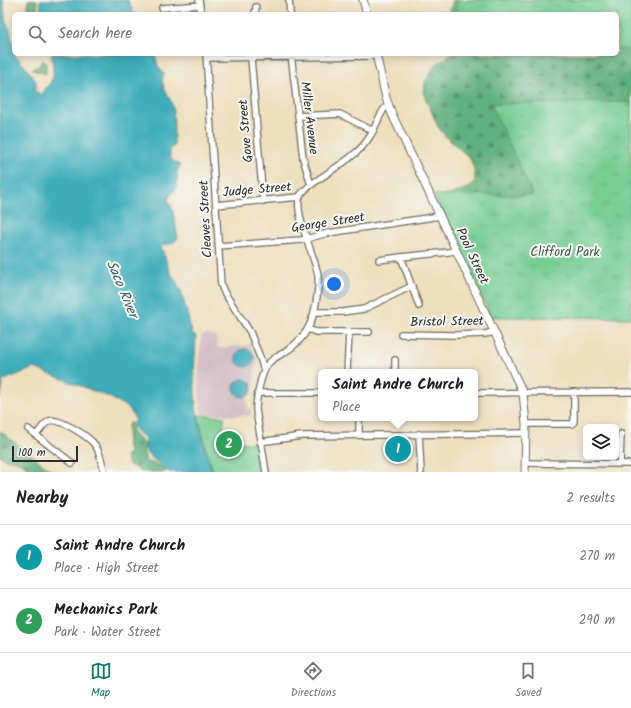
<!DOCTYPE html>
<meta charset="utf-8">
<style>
:root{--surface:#fff;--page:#f6f6f6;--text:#202124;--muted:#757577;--line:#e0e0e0;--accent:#0f766e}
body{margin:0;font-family:Kalam,sans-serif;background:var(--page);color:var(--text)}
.controls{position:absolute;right:12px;bottom:12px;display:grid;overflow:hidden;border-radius:6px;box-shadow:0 2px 10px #0003}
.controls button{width:36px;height:36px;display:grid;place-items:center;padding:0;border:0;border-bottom:1px solid var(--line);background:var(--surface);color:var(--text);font:20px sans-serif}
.scale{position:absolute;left:12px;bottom:10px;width:66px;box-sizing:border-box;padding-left:4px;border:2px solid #2b2b2b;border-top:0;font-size:11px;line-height:14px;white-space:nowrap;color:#2b2b2b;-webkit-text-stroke:3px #f6f6f2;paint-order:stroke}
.you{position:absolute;left:334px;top:284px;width:14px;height:14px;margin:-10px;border:3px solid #fff;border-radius:50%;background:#1a73e8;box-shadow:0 0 0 6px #1a73e833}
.badge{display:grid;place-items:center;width:26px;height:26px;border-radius:50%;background:var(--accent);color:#fff;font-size:13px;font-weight:700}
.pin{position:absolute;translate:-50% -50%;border:2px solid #fff;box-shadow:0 1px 4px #0006}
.popup{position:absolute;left:318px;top:369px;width:160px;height:52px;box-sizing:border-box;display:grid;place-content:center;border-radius:6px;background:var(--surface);filter:drop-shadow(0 1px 3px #0005);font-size:13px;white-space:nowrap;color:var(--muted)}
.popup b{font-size:15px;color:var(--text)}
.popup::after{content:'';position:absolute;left:50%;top:100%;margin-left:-8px;border:8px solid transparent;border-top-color:var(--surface)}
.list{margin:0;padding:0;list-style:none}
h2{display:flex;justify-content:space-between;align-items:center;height:52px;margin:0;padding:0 16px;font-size:17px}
h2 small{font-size:13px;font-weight:400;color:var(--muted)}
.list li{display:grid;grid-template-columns:26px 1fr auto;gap:12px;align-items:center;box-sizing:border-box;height:64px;padding:0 16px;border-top:1px solid var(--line)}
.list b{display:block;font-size:15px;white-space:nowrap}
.list p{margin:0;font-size:13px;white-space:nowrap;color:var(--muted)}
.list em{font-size:13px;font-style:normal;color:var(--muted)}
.icon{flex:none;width:22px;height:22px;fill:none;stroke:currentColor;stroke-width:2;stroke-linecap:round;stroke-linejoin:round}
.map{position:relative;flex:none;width:631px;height:472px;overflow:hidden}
.search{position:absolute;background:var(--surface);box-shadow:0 2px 10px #0003;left:12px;right:12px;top:12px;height:44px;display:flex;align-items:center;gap:10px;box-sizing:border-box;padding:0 14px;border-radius:6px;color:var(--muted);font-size:15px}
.sheet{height:180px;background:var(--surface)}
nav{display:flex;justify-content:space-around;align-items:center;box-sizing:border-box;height:56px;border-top:1px solid var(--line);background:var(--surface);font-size:11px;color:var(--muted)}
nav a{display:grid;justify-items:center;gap:2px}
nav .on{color:var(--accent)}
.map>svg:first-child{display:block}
</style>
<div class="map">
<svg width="631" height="472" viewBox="0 0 631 472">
<defs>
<pattern id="forest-firs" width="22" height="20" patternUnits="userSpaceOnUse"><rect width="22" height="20" fill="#60b17d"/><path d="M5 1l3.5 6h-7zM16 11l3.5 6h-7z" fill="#4f9067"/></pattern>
<pattern id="park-tufts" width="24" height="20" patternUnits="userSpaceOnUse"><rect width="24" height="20" fill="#76ce93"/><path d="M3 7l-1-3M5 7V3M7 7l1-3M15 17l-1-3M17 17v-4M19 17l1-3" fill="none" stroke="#66b17f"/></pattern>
</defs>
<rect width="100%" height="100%" fill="#f6f6f2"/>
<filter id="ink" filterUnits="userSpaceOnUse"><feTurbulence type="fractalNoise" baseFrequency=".025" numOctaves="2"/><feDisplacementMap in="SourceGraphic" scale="8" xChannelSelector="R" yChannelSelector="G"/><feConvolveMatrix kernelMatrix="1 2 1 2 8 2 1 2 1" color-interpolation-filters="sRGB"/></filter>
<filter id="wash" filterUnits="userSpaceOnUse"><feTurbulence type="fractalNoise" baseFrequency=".012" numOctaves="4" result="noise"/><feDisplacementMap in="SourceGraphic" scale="16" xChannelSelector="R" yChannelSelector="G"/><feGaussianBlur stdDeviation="0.9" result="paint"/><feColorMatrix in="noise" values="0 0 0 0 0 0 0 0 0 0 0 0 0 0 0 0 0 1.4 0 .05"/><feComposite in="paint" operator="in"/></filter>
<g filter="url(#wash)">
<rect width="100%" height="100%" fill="#eedfbd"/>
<path fill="#d2bec5" d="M208,334L216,336L218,348L251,345L258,363L255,368L253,392L250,396L247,397V409H251V416L202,414L198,382L201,336Z"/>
<path fill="url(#forest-firs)" stroke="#466e54" d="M28,0H37L38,14H27Z
M453,0H631V312L437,200L467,188L473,184L475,180L474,169L470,158L447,138L438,127L423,92L426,80L433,68L437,64L447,58L449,54H617V14H449Z
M42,60L46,63V74L38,72L32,69L39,66Z
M130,422L132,425V432L145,445L144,453L146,462C154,463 162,465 166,472H143L128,464L126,458L129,452L127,443L128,425Z
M0,431L48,468L53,472H30C21,457 9,463 0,456Z"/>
<path fill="url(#park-tufts)" stroke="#507c5f" d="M457,0H631V49H617V14H458L457,13Z
M631,102V318L491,317L434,195H533L491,104Z
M198,415L224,417V437L238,442L254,443V449L259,472H214L208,457Z"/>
<path fill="#3dadba" stroke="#346c72" d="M0,0H3L6,23L10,29L14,54L28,70L36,81V88H33V89L41,95H44L42,93C45,88 51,83 53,77C54,73 52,58 51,54H155L158,66L164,74C158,86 172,97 173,109C174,120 174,132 174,144V146L170,149V159L180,165V167C174,172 179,178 177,185C175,191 170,194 168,199L173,211L178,238L173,243L161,246L170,272L180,288L186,309L189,316L188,317L193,336H196L194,375L196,407L205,450L213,472H169L147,454L144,436C137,435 134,429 133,423L135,419L129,408L109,397L34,368L2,381L3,386L0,398Z
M40,0H128L134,14H41Z
M236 358a9 9 0 1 1 18 0a9 9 0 1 1-18 0Z
M234 388a9 9 0 1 1 18 0a9 9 0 1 1-18 0Z"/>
</g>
<g filter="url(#ink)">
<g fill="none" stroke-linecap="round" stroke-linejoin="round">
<defs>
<path id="minor" d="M199,0L201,14
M289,0L290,14
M162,8L200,5
M255,14L256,7
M206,54L221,285L224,292L250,332L261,360L264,371
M291,54L303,158L311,185
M207,58L376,56
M251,58L263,201
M298,116L340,114L373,131
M216,205L299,197
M218,246L302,240L328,233L440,216
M401,257L419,306
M379,260L401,257L449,252L456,250
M314,312H342L364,309L412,286
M308,329L316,332H369
M401,334L456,335L485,334L494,332
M395,360V372
M347,372L349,333
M258,393H321
M475,393L631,392
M359,418V435
M526,424H573L574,421V392
M28,429L72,463
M419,434L421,472
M36,435C40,431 43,424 49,421C59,417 89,437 95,445C101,453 101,463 105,472
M260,442L302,436L525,433
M525,463L631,464
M620,464L621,434
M266,472L256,410C256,399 261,373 268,364C272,359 280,355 285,352C302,341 311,328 315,308C317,298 319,286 318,275C315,257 293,212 300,196C304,186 341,166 352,156C360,150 367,142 372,133C377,124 380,111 388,105"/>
<path id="major" d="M363,0L367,14
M376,54L386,98L392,114L523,393L526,424L525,472"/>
</defs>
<use href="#minor" stroke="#6f6a5e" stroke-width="8"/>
<use href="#major" stroke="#6f6a5e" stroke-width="9"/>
<use href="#minor" stroke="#fff" stroke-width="5.5"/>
<use href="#major" stroke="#fff" stroke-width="7"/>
</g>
</g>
<g text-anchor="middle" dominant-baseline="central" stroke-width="4" stroke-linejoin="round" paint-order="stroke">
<g font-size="13" fill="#2b2b2b" stroke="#f6f6f2">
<text transform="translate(309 118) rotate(83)">Miller Avenue</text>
<text transform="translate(246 131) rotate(-95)">Gove Street</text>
<text transform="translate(257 190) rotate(-5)">Judge Street</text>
<text transform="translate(206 219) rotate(-93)">Cleaves Street</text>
<text transform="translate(328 223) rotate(-9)">George Street</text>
<text transform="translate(472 256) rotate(65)">Pool Street</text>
<text transform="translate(447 322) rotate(-1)">Bristol Street</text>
</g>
<g font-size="13" fill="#425c4a" stroke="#f6f6f2">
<text x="565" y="252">Clifford Park</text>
</g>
<g font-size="14" font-style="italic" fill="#325f64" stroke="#f6f6f2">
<text transform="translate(122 289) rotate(67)">Saco River</text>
</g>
</g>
</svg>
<div class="controls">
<button><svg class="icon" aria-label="layers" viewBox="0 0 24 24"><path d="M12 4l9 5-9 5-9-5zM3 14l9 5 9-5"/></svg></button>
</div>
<div class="scale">100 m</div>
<div class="you"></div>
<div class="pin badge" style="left:398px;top:449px;background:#0f9aa8">1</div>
<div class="popup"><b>Saint Andre Church</b>Place</div>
<div class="pin badge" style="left:229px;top:444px;background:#2e9e5b">2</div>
<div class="search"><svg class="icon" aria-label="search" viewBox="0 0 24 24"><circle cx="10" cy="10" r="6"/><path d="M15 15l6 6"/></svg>Search here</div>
</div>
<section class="sheet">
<h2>Nearby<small>2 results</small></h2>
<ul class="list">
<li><span class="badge" style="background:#0f9aa8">1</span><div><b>Saint Andre Church</b><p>Place · High Street</p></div><em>270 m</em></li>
<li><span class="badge" style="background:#2e9e5b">2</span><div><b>Mechanics Park</b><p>Park · Water Street</p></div><em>290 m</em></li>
</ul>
</section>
<nav>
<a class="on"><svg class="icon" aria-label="map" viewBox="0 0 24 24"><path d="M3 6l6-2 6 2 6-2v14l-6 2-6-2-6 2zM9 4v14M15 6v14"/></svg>Map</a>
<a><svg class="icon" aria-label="directions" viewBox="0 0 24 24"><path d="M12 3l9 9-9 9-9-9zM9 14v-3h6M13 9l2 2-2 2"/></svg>Directions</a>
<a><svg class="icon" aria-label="saved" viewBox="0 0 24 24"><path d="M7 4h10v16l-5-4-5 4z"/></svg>Saved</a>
</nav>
